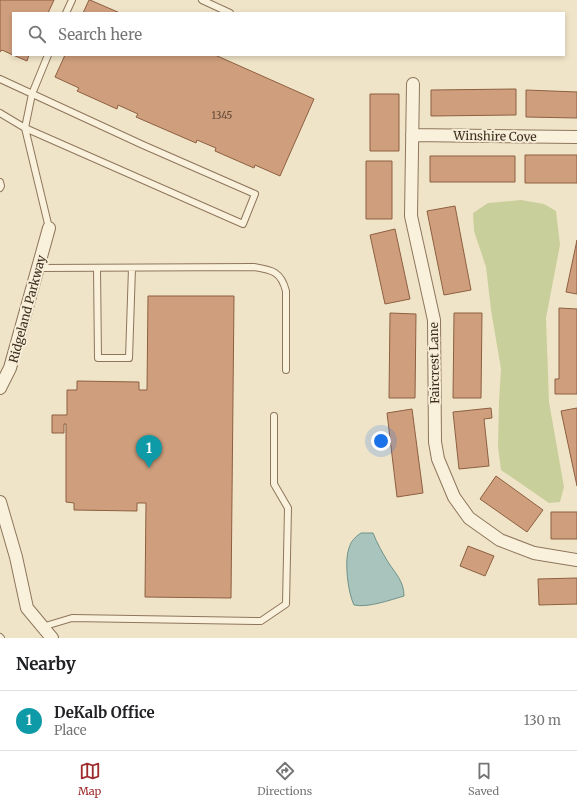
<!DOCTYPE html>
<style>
:root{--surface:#fff;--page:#f6f6f6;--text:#202124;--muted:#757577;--line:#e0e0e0;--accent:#9e2a2b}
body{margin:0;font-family:Merriweather,serif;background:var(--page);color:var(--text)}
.you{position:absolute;left:381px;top:441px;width:14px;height:14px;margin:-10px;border:3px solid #fff;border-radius:50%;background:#1a73e8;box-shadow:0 0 0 6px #1a73e833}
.badge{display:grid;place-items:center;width:26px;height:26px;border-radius:50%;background:var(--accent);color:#fff;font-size:13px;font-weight:700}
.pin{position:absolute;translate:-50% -33px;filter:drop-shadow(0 1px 2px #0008)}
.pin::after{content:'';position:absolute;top:21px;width:14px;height:12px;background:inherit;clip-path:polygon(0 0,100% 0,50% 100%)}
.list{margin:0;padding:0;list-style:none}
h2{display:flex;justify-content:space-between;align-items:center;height:52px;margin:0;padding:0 16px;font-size:17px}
h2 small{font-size:13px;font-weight:400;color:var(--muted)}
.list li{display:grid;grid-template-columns:26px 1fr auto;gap:12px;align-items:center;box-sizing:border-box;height:60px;padding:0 16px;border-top:1px solid var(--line)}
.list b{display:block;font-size:15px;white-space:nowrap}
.list p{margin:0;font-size:13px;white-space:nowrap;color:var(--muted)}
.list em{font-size:13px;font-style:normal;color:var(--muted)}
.icon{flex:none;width:22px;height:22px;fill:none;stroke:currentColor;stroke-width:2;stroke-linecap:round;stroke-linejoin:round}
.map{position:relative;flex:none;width:577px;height:638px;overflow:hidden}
.search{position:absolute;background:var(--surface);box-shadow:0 2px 6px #0003;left:12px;right:12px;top:12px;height:44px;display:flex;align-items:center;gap:10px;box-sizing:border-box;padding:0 14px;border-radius:0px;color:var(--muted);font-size:15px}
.sheet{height:112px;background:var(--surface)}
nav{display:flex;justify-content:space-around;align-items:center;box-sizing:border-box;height:56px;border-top:1px solid var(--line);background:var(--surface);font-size:11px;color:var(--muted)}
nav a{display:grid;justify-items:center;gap:2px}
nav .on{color:var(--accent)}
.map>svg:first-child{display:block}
</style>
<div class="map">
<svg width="577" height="638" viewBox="0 0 577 638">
<rect width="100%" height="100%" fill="#f0e4c8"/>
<path fill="#c9cf9b" d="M521,200L544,204L556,211L560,245L546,318L549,402L564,487L560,502L549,503L501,470L498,447L499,401L501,369L491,310L486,267L474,231L473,213L488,203Z"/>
<path fill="#a9c4bc" stroke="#6f938a" d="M361,533H373C377,543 382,552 388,562C395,573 404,581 404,596C390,600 368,608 354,605C348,593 344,561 349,548C351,541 355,537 361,533Z"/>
<path fill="#cf9f7d" stroke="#8d5f41" d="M0,0H54L48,13H13V55L2,50L0,52Z
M89,0H90L120,13H83Z
M13,55H29L27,61Z
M65,55H215L314,99L280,176L255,165L254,168L215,151L216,148L197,140L196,143L136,117L138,114L118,105L117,109L77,91L79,88L55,77Z
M516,89V115L431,116V90Z
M526,90L577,92V118L526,117Z
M370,94H399V151H370Z
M525,155H577V183H525Z
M430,156H515V182H430Z
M366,161H392V219H366Z
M455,206L471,290L444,295L427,211Z
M395,229L410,299L385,304L370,235Z
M577,240V294L566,292Z
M148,296H234L231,598L145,597L146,503H137V511L74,510V503L66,502V424H64V433H52V415H67V390H77V381L139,382V390H147Z
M559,308L577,309V394H555V379H559Z
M390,313L416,314L415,398H389Z
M454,313H482L481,398H453Z
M491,408L492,418L484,419L489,466L459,469L453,412Z
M577,408V486L561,411Z
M412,409L423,493L397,497L387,413Z
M496,476L543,510L527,532L480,499Z
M551,512H577V539H551Z
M468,546L494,556L485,576L460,566Z
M577,578V604L539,605L538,579Z"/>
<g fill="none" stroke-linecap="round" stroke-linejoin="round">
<defs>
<path id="lane" d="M202,0L230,13
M66,13L72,0
M0,79L143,145L255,194L243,224L25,128L49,228
M0,113L25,128L32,94L48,55
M0,182L1,186L0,188
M38,268L254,267C273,270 281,272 286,291V370
M97,268L98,358H129L132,268
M42,627L72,618L261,621L286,604L288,508L274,484V416
M0,637L1,638"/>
<path id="street" d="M413,84L411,216L434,320L435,442L438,459L454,497L469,518L500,540L534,553L577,560
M412,135L577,137
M0,388L10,368L49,228
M0,502L16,557L27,608L52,638"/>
</defs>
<use href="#lane" stroke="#8d765c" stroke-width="8"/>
<use href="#street" stroke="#8d765c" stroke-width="14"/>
<use href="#lane" stroke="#faf1dc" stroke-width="6"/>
<use href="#street" stroke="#faf1dc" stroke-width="12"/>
</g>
<g text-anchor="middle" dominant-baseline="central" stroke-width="4" stroke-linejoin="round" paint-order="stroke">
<g font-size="10" fill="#624a37">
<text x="222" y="115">1345</text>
</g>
<g font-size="12" fill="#3d2e20" stroke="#f7eed8">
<text transform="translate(495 136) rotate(1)">Winshire Cove</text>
<text transform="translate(27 309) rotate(-75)">Ridgeland Parkway</text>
<text transform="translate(434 363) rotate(-91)">Faircrest Lane</text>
</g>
</g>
</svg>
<div class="you"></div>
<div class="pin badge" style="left:149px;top:468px;background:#0f9aa8">1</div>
<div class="search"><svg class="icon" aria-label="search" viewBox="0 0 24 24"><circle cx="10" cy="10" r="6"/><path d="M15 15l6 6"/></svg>Search here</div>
</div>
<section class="sheet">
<h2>Nearby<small></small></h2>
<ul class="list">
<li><span class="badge" style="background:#0f9aa8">1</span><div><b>DeKalb Office</b><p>Place</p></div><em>130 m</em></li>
</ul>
</section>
<nav>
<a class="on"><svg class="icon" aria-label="map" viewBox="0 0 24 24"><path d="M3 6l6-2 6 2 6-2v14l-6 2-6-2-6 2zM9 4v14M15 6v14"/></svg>Map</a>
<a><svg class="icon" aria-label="directions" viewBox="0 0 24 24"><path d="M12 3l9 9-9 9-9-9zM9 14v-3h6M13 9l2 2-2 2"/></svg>Directions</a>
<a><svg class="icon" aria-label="saved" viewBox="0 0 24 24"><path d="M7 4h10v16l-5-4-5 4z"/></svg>Saved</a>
</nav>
